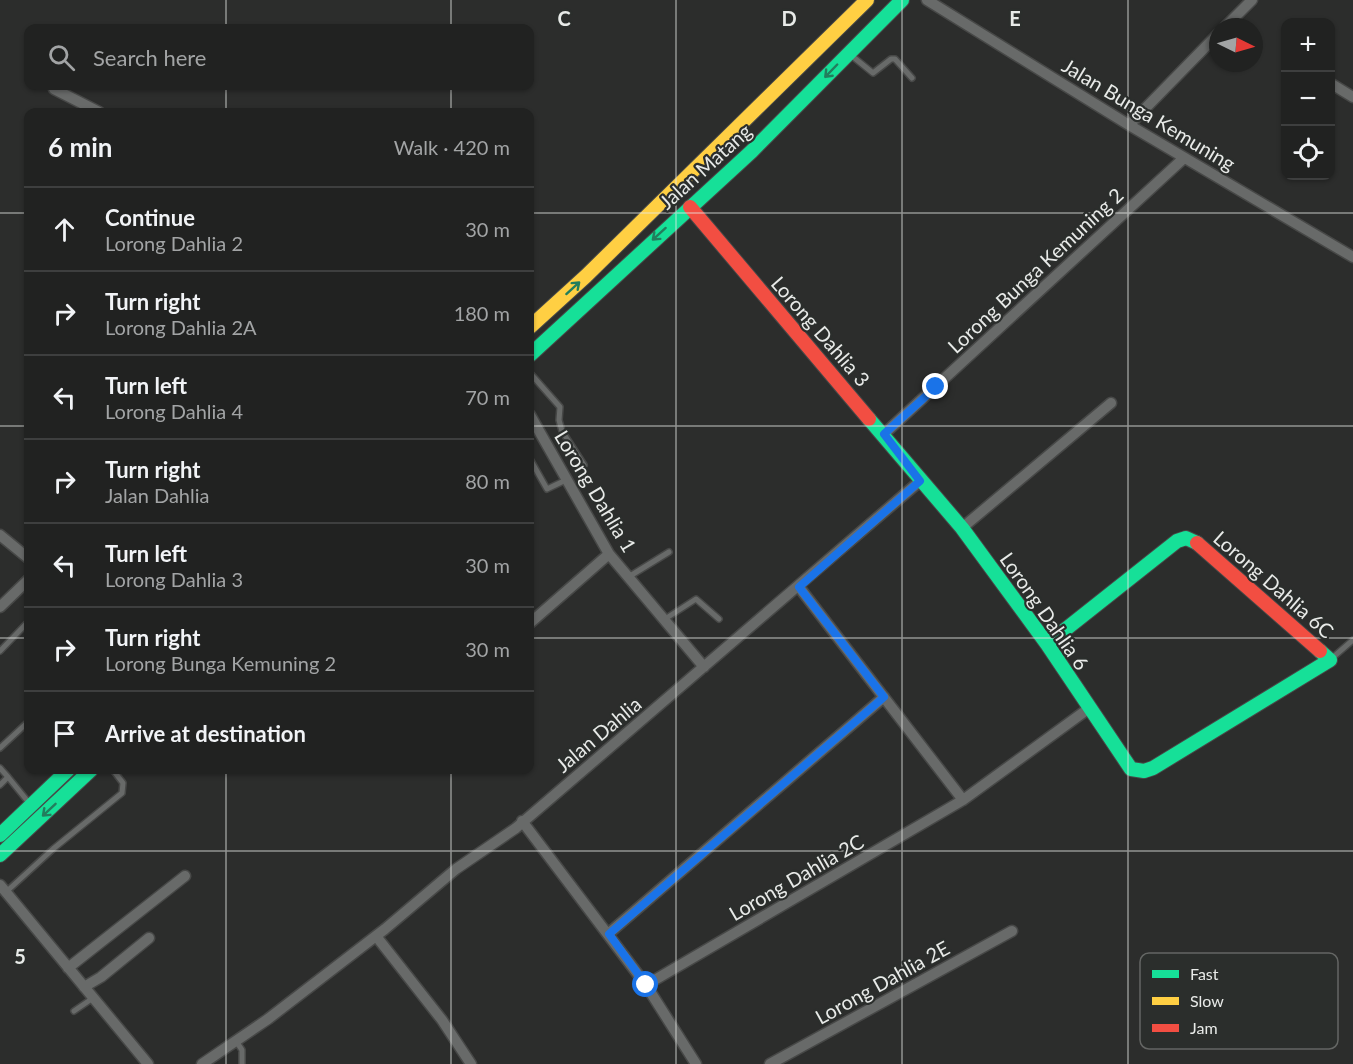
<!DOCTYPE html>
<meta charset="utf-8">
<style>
:root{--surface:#212221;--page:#292a2a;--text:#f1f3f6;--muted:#a2a4a5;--line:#3e3f3f}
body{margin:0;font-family:Lato,sans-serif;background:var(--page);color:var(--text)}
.controls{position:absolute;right:18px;top:18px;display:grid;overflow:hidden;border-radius:12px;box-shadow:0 2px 4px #0004}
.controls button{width:54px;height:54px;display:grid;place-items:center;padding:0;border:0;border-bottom:2px solid var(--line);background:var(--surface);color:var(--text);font:30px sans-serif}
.compass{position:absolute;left:1209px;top:18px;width:54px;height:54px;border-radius:50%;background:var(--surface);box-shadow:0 2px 4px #0004;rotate:95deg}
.stop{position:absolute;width:18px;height:18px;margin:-14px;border:4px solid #1a73e8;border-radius:50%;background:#fff}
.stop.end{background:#1a73e8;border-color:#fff;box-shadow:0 2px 6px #0008}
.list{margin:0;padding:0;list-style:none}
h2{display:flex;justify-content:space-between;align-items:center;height:78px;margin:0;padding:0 24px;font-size:26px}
h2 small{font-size:20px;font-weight:400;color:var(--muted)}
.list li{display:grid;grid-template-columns:39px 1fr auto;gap:18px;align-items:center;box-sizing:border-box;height:84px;padding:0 24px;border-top:2px solid var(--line)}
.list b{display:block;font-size:22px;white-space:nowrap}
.list p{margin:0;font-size:20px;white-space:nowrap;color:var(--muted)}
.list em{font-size:20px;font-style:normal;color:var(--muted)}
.icon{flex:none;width:33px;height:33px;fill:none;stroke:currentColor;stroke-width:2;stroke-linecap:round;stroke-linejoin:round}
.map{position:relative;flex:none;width:1353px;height:1064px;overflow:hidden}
.search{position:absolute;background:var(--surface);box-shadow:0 2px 4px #0004;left:24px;top:24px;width:510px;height:66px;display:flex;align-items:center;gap:15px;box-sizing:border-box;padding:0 21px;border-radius:12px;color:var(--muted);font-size:22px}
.panel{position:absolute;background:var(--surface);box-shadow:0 2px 4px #0004;left:24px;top:108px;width:510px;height:666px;border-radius:12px}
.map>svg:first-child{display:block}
</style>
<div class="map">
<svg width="1353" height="1064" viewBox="0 0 1353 1064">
<rect width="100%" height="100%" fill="#2c2d2c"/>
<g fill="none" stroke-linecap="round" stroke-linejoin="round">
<defs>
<path id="lane" d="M852,56L873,73L891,59H895L912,78
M530,373L560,407L559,420L562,431L584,465
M530,459L547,489L566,480
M630,576L669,552
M665,619L696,599L719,619
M0,651L28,622
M1331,659L1353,640
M0,748L28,722
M0,768L8,777
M0,785L8,777L30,804
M6,892L53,849L122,793L123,783L113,770
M74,1011L93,998
M236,1041L242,1050V1064"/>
<path id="street" d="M927,0L1129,125L1353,257
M1225,27L1252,0
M1330,83L1353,97
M54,89L99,112
M1129,125L1218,34
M530,415L609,554L704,667
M884,434L1184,158
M962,528L1111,403
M0,535L28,558
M799,587L963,800
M0,607L28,580
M530,623L609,554
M522,821L646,985L696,1064
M0,885L148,1064
M608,934L884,697
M376,936L442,1020L471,1064
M68,968L185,876
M646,985L963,800L1088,709
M84,987L101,977L149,938
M202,1064L268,1019L385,929L456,869L516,828L920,481
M770,1064L1012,931"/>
<path id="fast" d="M530,355L752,151L902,0
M869,419L962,528L1047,644L1131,769L1144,771L1153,768L1330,660L1320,651
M1047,644L1177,541L1186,538L1197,543
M0,835L68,770
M0,855L91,770"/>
<path id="slow" d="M530,327L586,276L867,0"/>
<path id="jam" d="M690,207L869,419
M1197,543L1320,651"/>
</defs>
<use href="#lane" stroke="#474847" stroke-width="8"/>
<use href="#street" stroke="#474847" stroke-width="13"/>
<use href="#fast" stroke="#474847" stroke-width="16"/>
<use href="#slow" stroke="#474847" stroke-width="16"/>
<use href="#jam" stroke="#474847" stroke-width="16"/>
<use href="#lane" stroke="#686a69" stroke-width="5"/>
<use href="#street" stroke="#686a69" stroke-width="10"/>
<use href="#fast" stroke="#16e098" stroke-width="14"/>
<use href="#slow" stroke="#ffcf43" stroke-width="14"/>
<use href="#jam" stroke="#f24e42" stroke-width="14"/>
</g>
<defs><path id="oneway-shaft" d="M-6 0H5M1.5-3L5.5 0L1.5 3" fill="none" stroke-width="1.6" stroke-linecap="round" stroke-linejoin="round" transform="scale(1.5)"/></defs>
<g stroke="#227e5d">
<use href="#oneway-shaft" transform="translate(831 71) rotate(134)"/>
<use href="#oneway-shaft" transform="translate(659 234) rotate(138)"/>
<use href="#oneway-shaft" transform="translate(573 288) rotate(-42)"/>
<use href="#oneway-shaft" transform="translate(49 810) rotate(137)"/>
</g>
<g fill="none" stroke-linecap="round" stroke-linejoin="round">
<path stroke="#1a73e8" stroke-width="8" d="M646,985L609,934L884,697L799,587L920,481L884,434L936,387"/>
</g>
<path fill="none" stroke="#e8eae8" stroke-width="1.5" stroke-opacity="0.55" d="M226,0V28M451,0V28M676,0V1064M902,0V1064M1128,0V1064M226,86V112M451,86V112M0,213H28M530,213H1353M0,426H28M530,426H1353M0,638H28M530,638H1353M226,770V1064M451,770V1064M0,851H1353"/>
<g text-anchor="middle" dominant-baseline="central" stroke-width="4.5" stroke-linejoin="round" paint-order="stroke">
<g font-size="20" fill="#e8eae8" stroke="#2b2e2c">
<text transform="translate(1149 114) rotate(31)">Jalan Bunga Kemuning</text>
<text transform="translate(705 166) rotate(-42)">Jalan Matang</text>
<text transform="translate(1035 270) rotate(-43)">Lorong Bunga Kemuning 2</text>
<text transform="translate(821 331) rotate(49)">Lorong Dahlia 3</text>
<text transform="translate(596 491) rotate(59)">Lorong Dahlia 1</text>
<text transform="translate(1274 584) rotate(41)">Lorong Dahlia 6C</text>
<text transform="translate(1045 611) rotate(55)">Lorong Dahlia 6</text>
<text transform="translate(598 734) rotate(-40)">Jalan Dahlia</text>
<text transform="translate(796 877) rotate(-30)">Lorong Dahlia 2C</text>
<text transform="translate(882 982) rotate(-29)">Lorong Dahlia 2E</text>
</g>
</g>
<rect x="1140" y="953" width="198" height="96" rx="9" fill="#2b2e2c" stroke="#646664" stroke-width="1.5"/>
<rect x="1152" y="970" width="27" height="8" fill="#16e098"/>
<rect x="1152" y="997" width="27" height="8" fill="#ffcf43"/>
<rect x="1152" y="1024" width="27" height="8" fill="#f24e42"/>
<g font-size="16" fill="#e8eae8">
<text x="1190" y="980">Fast</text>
<text x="1190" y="1007">Slow</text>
<text x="1190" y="1034">Jam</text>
</g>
<g font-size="20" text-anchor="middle" font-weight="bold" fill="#e8eae8" stroke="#2b2e2c" stroke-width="4.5" stroke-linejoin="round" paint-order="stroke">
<text x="564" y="26">C</text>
<text x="789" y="26">D</text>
<text x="1015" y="26">E</text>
<text x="20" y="964">5</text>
</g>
</svg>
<div class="controls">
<button>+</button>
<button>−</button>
<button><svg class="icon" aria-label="locate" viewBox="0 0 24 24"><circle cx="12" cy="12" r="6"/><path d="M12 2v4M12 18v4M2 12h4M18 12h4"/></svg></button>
</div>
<svg class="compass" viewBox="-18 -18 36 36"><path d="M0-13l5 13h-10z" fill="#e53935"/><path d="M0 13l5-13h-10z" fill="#a2a4a5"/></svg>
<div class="stop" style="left:646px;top:985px"></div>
<div class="stop end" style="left:936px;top:387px"></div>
<div class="search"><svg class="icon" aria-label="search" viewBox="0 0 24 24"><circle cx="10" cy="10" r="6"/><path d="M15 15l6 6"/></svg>Search here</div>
<section class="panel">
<h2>6 min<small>Walk · 420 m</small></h2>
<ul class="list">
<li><svg class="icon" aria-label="ahead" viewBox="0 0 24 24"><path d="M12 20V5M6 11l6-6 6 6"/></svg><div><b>Continue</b><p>Lorong Dahlia 2</p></div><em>30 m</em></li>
<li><svg class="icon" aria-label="right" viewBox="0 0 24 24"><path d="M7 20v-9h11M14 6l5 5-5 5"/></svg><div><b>Turn right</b><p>Lorong Dahlia 2A</p></div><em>180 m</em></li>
<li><svg class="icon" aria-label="left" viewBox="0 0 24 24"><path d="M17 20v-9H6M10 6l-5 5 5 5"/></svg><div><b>Turn left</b><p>Lorong Dahlia 4</p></div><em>70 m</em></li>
<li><svg class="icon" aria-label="right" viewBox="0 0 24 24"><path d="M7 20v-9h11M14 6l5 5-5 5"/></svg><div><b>Turn right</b><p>Jalan Dahlia</p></div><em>80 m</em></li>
<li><svg class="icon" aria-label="left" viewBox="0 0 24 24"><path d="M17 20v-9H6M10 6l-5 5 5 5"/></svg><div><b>Turn left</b><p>Lorong Dahlia 3</p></div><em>30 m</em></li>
<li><svg class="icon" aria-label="right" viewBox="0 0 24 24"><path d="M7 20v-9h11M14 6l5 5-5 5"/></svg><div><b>Turn right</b><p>Lorong Bunga Kemuning 2</p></div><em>30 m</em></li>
<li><svg class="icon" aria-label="arrive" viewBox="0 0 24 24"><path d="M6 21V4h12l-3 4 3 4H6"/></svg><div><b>Arrive at destination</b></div></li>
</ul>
</section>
</div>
